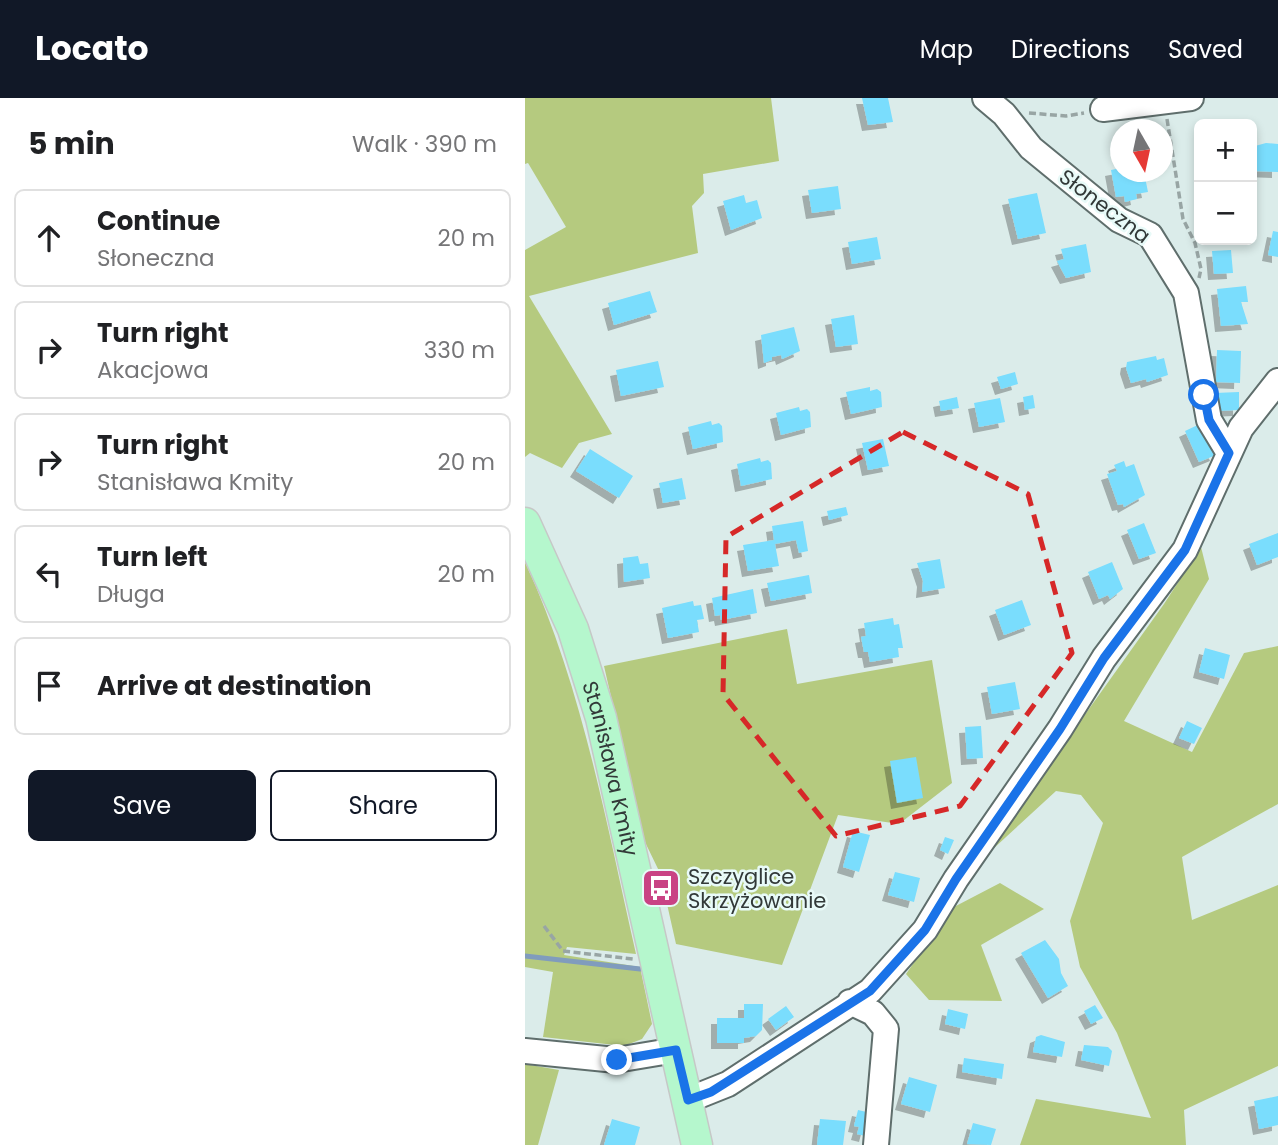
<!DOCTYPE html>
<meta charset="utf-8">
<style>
:root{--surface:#fff;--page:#f6f6f6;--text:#202124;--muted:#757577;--line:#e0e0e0;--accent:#111827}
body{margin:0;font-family:Poppins,sans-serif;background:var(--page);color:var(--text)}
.controls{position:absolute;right:21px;top:21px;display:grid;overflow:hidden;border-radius:10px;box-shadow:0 4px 10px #0003}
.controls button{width:63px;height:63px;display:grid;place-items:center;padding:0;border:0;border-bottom:2px solid var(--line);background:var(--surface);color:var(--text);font:35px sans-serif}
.compass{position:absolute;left:585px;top:21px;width:63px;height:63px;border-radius:50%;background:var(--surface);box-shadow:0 4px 10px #0003;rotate:171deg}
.stop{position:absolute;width:21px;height:21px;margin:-16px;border:5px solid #1a73e8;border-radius:50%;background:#fff}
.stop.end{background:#1a73e8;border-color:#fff;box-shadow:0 2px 7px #0008}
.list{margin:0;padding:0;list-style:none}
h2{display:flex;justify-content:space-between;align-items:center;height:91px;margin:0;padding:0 28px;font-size:30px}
h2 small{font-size:23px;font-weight:400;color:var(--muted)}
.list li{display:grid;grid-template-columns:46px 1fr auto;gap:21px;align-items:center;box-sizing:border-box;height:98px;margin:0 14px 14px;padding:0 14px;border:2px solid var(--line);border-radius:10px}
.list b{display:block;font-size:26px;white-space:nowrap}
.list p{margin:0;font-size:23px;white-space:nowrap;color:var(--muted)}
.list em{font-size:23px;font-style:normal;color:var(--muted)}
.actions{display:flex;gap:14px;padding:21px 28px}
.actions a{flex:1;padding:16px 0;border:2px solid var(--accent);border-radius:10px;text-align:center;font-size:24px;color:var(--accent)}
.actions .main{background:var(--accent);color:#fff}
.icon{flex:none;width:38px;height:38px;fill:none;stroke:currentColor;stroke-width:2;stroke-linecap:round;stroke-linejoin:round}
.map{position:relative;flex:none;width:753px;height:1047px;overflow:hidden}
header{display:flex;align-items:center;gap:42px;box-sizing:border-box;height:98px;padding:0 35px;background:var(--accent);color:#fff}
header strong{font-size:33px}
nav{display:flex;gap:38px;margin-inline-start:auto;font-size:24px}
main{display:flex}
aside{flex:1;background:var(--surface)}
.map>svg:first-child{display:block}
</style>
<header>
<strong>Locato</strong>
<nav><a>Map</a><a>Directions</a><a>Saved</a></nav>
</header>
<main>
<aside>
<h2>5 min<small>Walk · 390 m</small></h2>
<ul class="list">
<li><svg class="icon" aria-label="ahead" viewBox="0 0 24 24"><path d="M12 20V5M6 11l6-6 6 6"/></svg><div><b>Continue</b><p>Słoneczna</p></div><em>20 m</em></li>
<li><svg class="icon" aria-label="right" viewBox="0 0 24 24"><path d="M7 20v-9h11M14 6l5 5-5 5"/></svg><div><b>Turn right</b><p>Akacjowa</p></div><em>330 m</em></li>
<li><svg class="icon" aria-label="right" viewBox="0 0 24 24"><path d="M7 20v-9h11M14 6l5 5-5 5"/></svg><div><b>Turn right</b><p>Stanisława Kmity</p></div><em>20 m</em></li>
<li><svg class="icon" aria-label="left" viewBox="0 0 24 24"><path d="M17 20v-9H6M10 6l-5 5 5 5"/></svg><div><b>Turn left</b><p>Długa</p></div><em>20 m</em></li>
<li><svg class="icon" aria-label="arrive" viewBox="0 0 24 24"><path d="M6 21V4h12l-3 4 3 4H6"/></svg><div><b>Arrive at destination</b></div></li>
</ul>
<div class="actions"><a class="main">Save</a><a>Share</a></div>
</aside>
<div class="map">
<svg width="753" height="1047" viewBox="0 0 753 1047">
<defs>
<filter id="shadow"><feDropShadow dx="-6" dy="6" stdDeviation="0" flood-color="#0004"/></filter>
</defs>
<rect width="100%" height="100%" fill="#dbecea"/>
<path fill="#b5ca7f" d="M0,0H246L254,63L178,76L179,95L167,108L173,155L4,198L87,336L54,345L37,370L5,355L0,359V152L41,129L3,65L0,66Z
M676,449L684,481L599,623L667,654L719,555L753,548V706L657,759L667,822L753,787V968L659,1012L661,1047H495L511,1001L626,1020L592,935L555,869L545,823L578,725L556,697L531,693L456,762L639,506Z
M0,464C57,587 81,724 111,856L42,849L39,857L115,869L127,926L117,941L99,948L18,939L28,874L0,869Z
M262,531L272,586L407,562L427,685L374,726L313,717L257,867L151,846L135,775L119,742L79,568Z
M475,785L519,811L456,847L477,903L404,902L381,876L427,810Z
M0,966L34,972L13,1047H0Z"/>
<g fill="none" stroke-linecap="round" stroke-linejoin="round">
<path stroke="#809cbd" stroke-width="5" d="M0,858L115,871"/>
</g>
<path fill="#7addfd" filter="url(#shadow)" d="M337,0H363L368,24L343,27Z
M741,45L753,46V74L728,73L730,48Z
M596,70V74H619L623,94L611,96L612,101L600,104L599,98L591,99L586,72Z
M313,88L316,111L287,115L283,92Z
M512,95L521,135L493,141L483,101Z
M219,97L221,105L232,102L237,120L206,132L198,103Z
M748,133L753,134V159L743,157Z
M352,139L356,161L327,166L323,144Z
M561,146L566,174L541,180L532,163L539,161L536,151Z
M706,152L708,175L689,176L687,153Z
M721,188L723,204H716L723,226L696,228L692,191Z
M125,193L132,214L89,227L83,205Z
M329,217L333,246L311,249L306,221Z
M269,229L275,253L257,261L256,257L247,259V262L239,265L236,237Z
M692,252L716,253L715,285L691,284Z
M631,258L632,262L639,260L643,277L622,284L621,281L606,285L601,270L602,264Z
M133,263L139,289L96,298L91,272Z
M490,274L493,286L476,291L472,279Z
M345,289V293L352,291L356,294L357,309L326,316L321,294Z
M714,294V312L691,313L690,295Z
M508,297L510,310L500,312L498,299Z
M432,299L434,310L416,313L414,303Z
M475,300L480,324L454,329L449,305Z
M274,309L275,313L282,311L285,314L286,329L256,337L251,315Z
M186,323L187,327L194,325L197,328L198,344L168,351L163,329Z
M677,325L691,357L674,364L660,333Z
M358,341L364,368L343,372L337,345Z
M65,351L108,378L94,400L51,373Z
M235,360L236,364L243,362L246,365L247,381L216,388L212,366Z
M599,363L601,369L609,366L620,397L599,409L598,406L593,407L582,376L592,373L589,367Z
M157,380L161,401L138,405L134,385Z
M321,409L323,417L304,422L302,413Z
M278,423L283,453L274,455L271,442L250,446L254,468L223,473L218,447L249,442L247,428Z
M619,425L631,455L614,461L602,432Z
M753,435V459L732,467L724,446Z
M113,458L115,466L123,465L125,480L99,484L98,460Z
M415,461L420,490L397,494L398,483L392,465Z
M587,464L598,491L585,501L583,497L574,501L563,474Z
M284,477L287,495L246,503L242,485Z
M228,491L232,515L196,522L195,517L190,518L187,500Z
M497,502L506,527L479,537L470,512Z
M168,503L169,508L176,507L179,521L172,522L174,534L143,540L137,510Z
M368,520L369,527L374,526L378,550H373L374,559L345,564L343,554H339L336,539L341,538L339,525Z
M680,550L705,557L699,581L674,574Z
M490,584L495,611L467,616L462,589Z
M662,623L677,630L669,646L654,640Z
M456,628L458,660L442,661L440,629Z
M391,659L398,700L372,705L365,663Z
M328,733L345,737L334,774L318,769Z
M420,739L429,742L423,756L415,752Z
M370,774L395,780L389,804L363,797Z
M520,842L534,861L536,875L543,888L523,900L496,855Z
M219,906H238L237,932L231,938L219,940V945H192V920H219Z
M570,907L578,920L566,926L559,913Z
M261,908L269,919L251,932L243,921Z
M423,911L443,916L440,931L420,926Z
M516,937L540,944L537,959L508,954L511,939Z
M559,947L583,949L587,953L584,968L556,962Z
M439,960L479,966L477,981L437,974Z
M384,979L412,987L405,1014L376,1006Z
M753,998V1027L734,1031L729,1003Z
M333,1012L346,1015L340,1038L332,1036L334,1029L329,1028Z
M87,1021L115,1029L110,1047H79Z
M295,1021L321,1023L318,1047H292Z
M448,1025L471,1031L466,1047L442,1046Z"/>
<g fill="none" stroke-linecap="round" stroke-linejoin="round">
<defs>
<path id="minor" d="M460,0L479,16L506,50L594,122L625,137L661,195L684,322L704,355
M578,11L666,0
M325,904L348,915L361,931L351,1047
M0,953L91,962L151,952
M163,1002L203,986L345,893L400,832L431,781L535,631L579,560L660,452L716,330L753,283"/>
<g id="major">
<path id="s1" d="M0,425L48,531L76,620L172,1047"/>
</g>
</defs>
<use href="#minor" stroke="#5f6e6c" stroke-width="28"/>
<use href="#major" stroke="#c6c8c7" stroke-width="33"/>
<path stroke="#98a5a4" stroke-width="3.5" stroke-dasharray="7 3.5" stroke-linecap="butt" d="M504,15L541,18L559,15
M642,21L658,121L670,145L676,171L674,180
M19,828L38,853L108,861"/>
<use href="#minor" stroke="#fff" stroke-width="24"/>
<use href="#major" stroke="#b5f7cd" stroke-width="30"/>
</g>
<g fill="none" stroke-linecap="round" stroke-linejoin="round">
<path stroke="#1a73e8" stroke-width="9" d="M92,962L151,952L163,1002L186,994L345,893L400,832L431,781L535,631L579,560L660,452L704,355L684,322L679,297"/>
</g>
<path fill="none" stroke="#d62828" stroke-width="5" stroke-dasharray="14 9" stroke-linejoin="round" d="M378,334L503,396L547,555L435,708L311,738L198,596L201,439Z"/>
<defs>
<symbol id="bus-square" viewBox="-11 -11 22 22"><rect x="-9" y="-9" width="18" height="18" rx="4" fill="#c94384" stroke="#e8faf8"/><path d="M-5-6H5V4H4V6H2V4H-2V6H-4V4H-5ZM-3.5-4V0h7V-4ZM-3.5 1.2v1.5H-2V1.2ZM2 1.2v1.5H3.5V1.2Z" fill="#fff"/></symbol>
</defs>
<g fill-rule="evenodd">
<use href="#bus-square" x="114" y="768" width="44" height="44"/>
</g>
<g text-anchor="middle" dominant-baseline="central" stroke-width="5" stroke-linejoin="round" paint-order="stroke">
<g font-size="21" fill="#323938" stroke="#e8faf8">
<text transform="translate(580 108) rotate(37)">Słoneczna</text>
<text stroke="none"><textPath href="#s1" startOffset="261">Stanisława Kmity</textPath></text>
</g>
<g font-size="21" fill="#323938" stroke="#e8faf8" text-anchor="start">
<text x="163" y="778">Szczyglice<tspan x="163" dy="24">Skrzyżowanie</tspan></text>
</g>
</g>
</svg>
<div class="controls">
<button>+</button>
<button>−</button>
</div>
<svg class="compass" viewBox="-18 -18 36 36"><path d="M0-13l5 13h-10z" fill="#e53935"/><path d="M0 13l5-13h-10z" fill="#757577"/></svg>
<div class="stop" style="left:679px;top:297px"></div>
<div class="stop end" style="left:92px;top:962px"></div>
</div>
</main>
